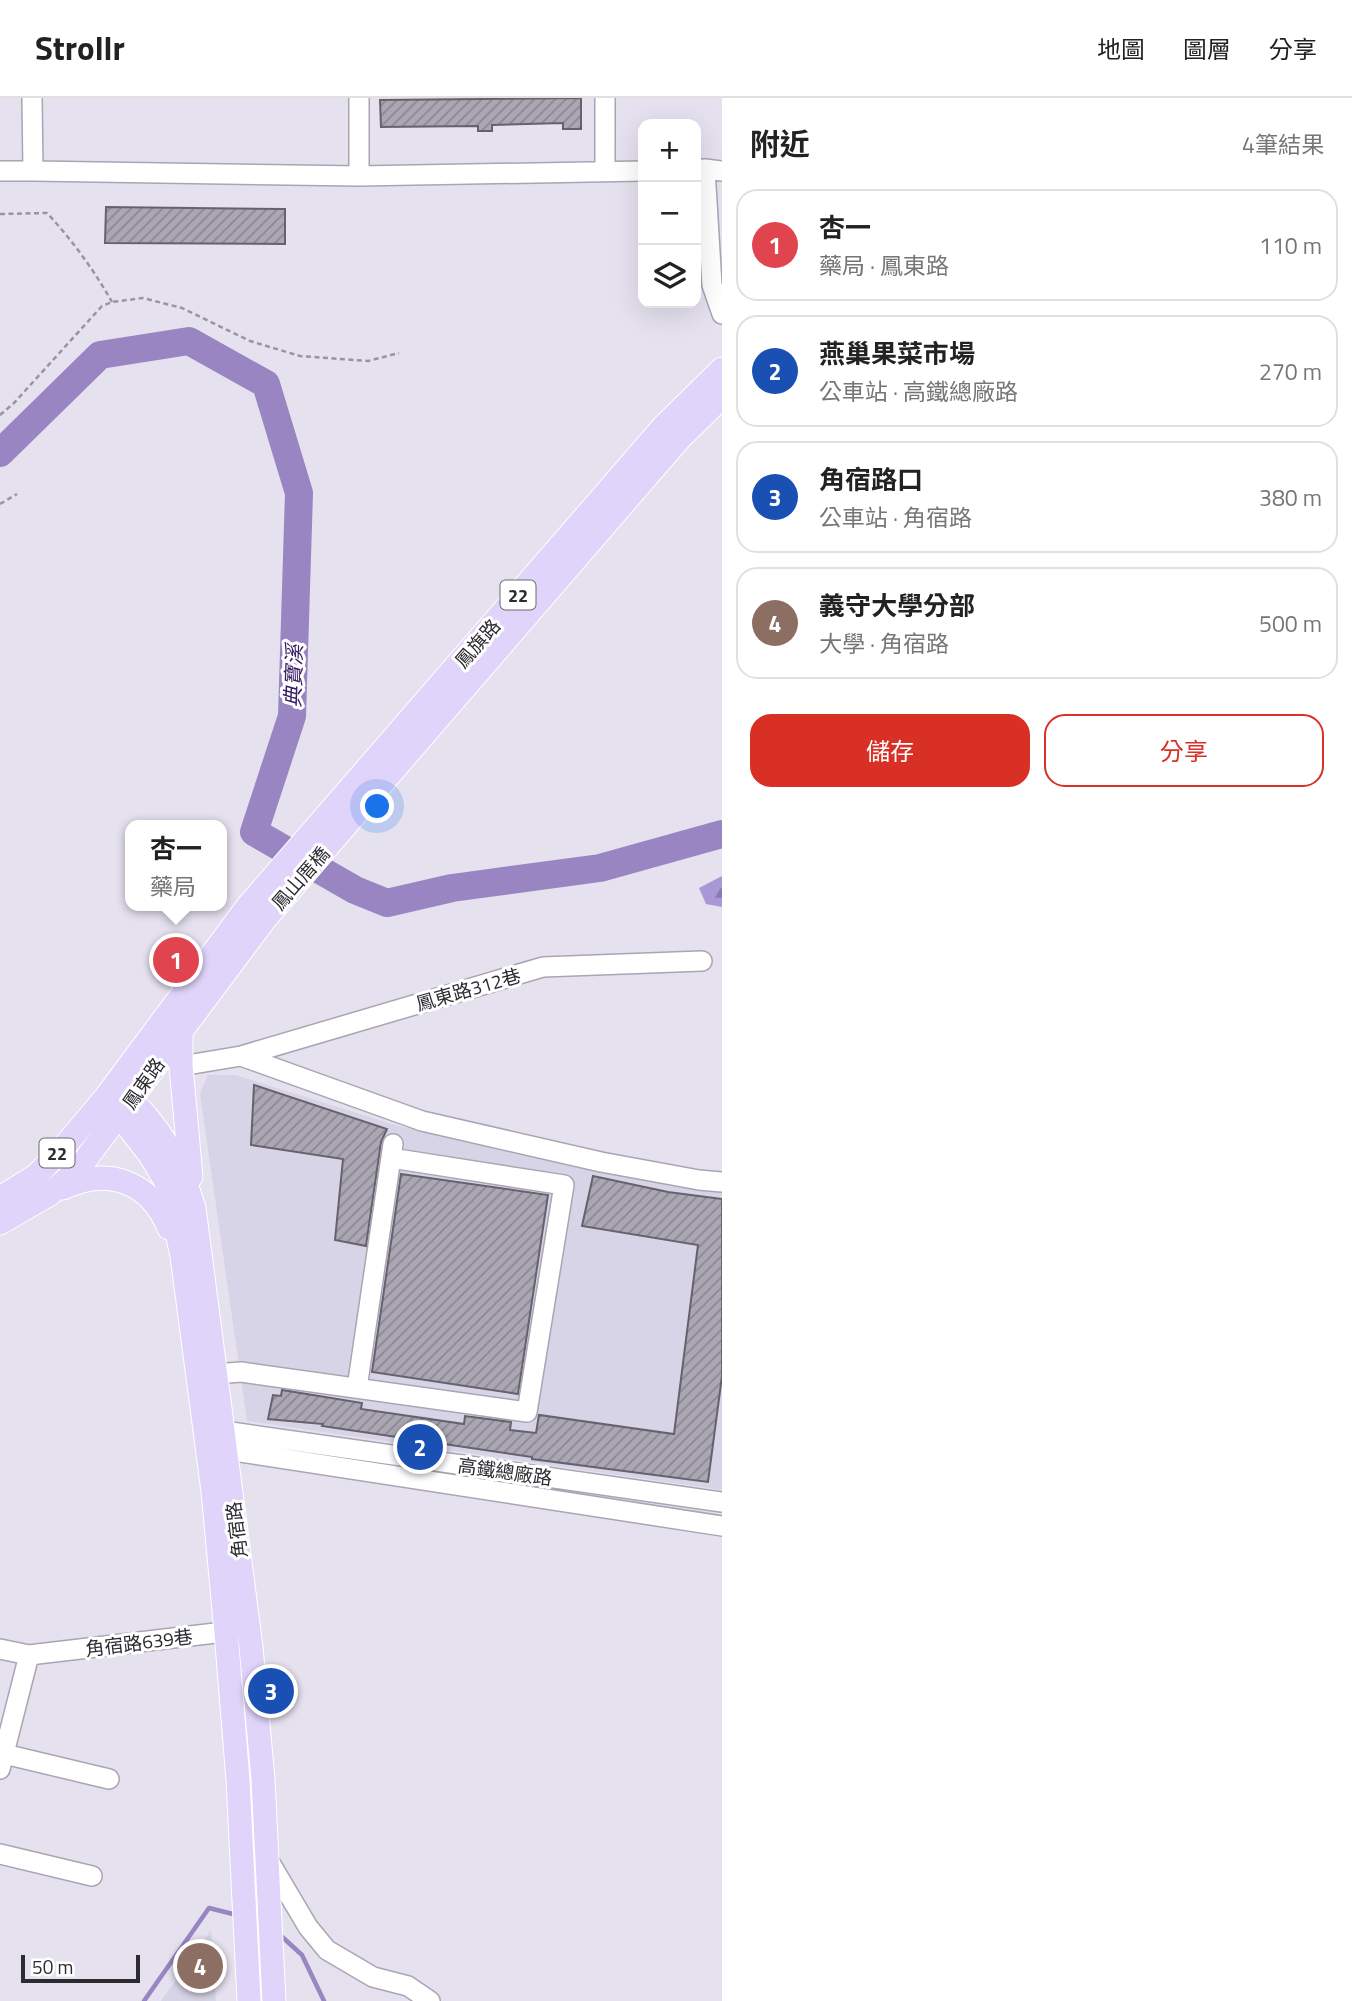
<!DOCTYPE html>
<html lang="zh-TW">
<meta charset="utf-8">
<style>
:root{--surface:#fff;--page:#f6f6f6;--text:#222;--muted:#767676;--line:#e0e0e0;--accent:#d93025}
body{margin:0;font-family:"Titillium Web","Noto Sans TC",sans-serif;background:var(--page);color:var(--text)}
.controls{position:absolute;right:21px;top:21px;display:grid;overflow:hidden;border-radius:14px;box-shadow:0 7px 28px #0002}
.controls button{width:63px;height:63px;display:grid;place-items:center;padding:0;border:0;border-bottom:2px solid var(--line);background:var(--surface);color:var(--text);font:35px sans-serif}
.scale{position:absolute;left:21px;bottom:18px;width:119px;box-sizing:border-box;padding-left:7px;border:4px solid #2c2b30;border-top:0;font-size:19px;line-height:24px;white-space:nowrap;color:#2c2b30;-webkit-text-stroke:5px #fff;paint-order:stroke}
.you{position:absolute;left:378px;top:709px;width:24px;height:24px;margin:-18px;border:5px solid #fff;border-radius:50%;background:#1a73e8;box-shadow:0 0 0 10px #1a73e833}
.badge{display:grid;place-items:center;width:46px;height:46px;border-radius:50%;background:var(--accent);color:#fff;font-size:23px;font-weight:700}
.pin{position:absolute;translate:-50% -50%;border:4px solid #fff;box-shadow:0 2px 7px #0006}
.popup{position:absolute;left:125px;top:722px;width:102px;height:91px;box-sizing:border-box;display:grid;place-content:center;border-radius:14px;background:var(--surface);filter:drop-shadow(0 2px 5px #0005);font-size:23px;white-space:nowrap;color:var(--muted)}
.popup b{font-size:26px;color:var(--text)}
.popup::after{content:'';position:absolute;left:50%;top:100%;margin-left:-14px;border:14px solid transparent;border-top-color:var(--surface)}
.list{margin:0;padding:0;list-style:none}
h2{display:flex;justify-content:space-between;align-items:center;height:91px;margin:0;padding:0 28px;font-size:30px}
h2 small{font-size:23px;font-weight:400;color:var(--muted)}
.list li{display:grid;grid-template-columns:46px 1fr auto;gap:21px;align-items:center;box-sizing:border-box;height:112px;margin:0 14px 14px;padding:0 14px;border:2px solid var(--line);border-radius:21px}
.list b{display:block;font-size:26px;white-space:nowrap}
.list p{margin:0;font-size:23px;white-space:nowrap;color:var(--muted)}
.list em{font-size:23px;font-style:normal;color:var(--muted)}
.actions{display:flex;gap:14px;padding:21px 28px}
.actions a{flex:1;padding:16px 0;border:2px solid var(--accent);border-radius:21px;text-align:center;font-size:24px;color:var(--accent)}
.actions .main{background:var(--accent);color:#fff}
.icon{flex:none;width:38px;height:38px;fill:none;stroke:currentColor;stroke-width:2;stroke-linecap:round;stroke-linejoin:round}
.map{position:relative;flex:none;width:722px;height:1903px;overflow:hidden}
header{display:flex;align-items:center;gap:42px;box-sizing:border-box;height:98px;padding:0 35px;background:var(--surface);border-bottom:2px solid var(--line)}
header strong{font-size:33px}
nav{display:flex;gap:38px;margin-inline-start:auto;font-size:24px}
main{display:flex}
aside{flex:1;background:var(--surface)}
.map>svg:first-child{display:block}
</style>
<header>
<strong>Strollr</strong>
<nav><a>地圖</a><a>圖層</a><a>分享</a></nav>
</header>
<main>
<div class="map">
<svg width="722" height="1903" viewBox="0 0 722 1903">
<defs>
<pattern id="forest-firs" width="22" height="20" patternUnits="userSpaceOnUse" patternTransform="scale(1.75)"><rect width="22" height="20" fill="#aa97d5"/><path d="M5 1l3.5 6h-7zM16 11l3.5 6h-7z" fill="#8b7bad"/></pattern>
<pattern id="building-hatch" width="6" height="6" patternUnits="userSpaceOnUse" patternTransform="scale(1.75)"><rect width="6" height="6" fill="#aaa6b3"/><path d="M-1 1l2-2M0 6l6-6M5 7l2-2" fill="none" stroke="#8b8792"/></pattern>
</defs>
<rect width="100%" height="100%" fill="#e5e1ef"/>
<path fill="#d8d4e7" d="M208,977H235L402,1029L670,1088L722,1095V1392L247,1323L200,995Z
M211,1832L216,1903H161Z"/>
<path fill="url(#forest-firs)" d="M722,778V809L706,806L699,790Z"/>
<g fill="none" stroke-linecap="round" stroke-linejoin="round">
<path stroke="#9885c1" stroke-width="4.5" d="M279,1836L302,1857L324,1903
M144,1903L209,1810L237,1817"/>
<path stroke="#9885c1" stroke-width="28" d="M0,355L100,257L189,243L266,286L299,395L292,618L254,734L355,792L387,805L452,790L600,770L722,736"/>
</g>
<path fill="url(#building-hatch)" stroke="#65626e" stroke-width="2" d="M581,0V31H563V25L492,27V33H478V28L381,29L380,2Z
M106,109L285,111V146L105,145Z
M254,987L387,1031L381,1044L366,1148L335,1142L343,1061L251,1047Z
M401,1076L548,1097L518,1296L372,1274Z
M593,1078L668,1094L722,1101V1278L708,1384L532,1361V1359L322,1328L323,1326L268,1321L273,1297L281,1298L282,1292L362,1305L361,1311L464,1326L465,1318L511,1324L510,1332L536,1335L539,1317L674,1336L698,1147L582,1128Z"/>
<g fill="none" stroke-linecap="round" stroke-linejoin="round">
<defs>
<path id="minor" d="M32,0L33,73L359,78V0
M605,0V73
M705,71L722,73
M696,72L705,71L712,187L722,216
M0,73H33
M359,78L643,73
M241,958L543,869L702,863
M181,968L241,958L422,1023L601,1064L699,1082L722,1084
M201,1277L241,1274L527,1314L564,1087L391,1060
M357,1290L393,1046
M210,1334L224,1333L722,1404
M212,1354L227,1352L722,1428
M0,1551L29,1557
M0,1655L109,1681
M0,1671L29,1557L241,1532
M0,1756L92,1778
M269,1763L308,1829L327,1852L373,1879L408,1888L430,1903"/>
<path id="major" d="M181,931V968L191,1079
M122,992C160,1029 179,1060 194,1110L251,1549L263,1681L274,1903
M112,1008L150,1057L166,1084L182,1158L213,1393L226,1534L238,1682L249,1903
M63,1090C109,1068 150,1084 169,1130
M0,1100L37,1077L69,1043L105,1000L248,808L663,329L722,271
M0,1125L50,1096L80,1069L265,821L680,340L722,299"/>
</defs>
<use href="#minor" stroke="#a9a5b2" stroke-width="22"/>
<use href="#major" stroke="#fff" stroke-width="25"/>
<path stroke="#98959f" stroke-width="2.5" stroke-dasharray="5 3.5" stroke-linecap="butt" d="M0,116L47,115C72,142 94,172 112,204
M0,317L14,305L102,208L112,204L143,200L182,210L250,243L300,258L368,263L399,255
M0,406L17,396"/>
<use href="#minor" stroke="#fff" stroke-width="19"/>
<use href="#major" stroke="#e0d4fb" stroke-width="23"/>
</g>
<g text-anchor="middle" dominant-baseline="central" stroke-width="6" stroke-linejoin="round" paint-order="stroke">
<g fill="#fff" stroke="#6b6b6e" stroke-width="2">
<rect x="500.5" y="482.5" width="35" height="29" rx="5"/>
<rect x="39.5" y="1040.5" width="35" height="29" rx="5"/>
</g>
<g font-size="18" font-weight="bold" fill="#2c2b30">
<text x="518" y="497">22</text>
<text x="57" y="1055">22</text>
</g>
<g font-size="19" fill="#2c2b30" stroke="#fff">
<text transform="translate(477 545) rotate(-49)">鳳旗路</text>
<text transform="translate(300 780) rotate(-49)">鳳山厝橋</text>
<text transform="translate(468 891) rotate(-16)">鳳東路312巷</text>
<text transform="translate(143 985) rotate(-55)">鳳東路</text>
<text transform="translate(505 1373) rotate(8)">高鐵總廠路</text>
<text transform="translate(236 1432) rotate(-97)">角宿路</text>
<text transform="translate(139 1544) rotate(-7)">角宿路639巷</text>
</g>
<g font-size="21" font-style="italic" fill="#3a1d65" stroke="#fff">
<text transform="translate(293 578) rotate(-88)">典寶溪</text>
</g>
</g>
</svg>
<div class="controls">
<button>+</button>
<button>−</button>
<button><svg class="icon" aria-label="layers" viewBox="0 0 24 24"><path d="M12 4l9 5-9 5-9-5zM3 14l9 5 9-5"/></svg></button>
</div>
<div class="scale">50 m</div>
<div class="you"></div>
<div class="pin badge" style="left:176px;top:862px;background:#e0444e">1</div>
<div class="popup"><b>杏一</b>藥局</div>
<div class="pin badge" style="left:420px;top:1349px;background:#1a4fb4">2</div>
<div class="pin badge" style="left:271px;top:1593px;background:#1a4fb4">3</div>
<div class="pin badge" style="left:200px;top:1868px;background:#8d6e63">4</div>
</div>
<aside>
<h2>附近<small>4筆結果</small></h2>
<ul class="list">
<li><span class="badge" style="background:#e0444e">1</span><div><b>杏一</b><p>藥局 · 鳳東路</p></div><em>110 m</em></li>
<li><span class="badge" style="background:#1a4fb4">2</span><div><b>燕巢果菜市場</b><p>公車站 · 高鐵總廠路</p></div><em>270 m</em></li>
<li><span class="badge" style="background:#1a4fb4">3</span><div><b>角宿路口</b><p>公車站 · 角宿路</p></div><em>380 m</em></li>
<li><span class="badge" style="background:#8d6e63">4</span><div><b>義守大學分部</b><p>大學 · 角宿路</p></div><em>500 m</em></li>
</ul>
<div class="actions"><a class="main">儲存</a><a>分享</a></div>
</aside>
</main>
